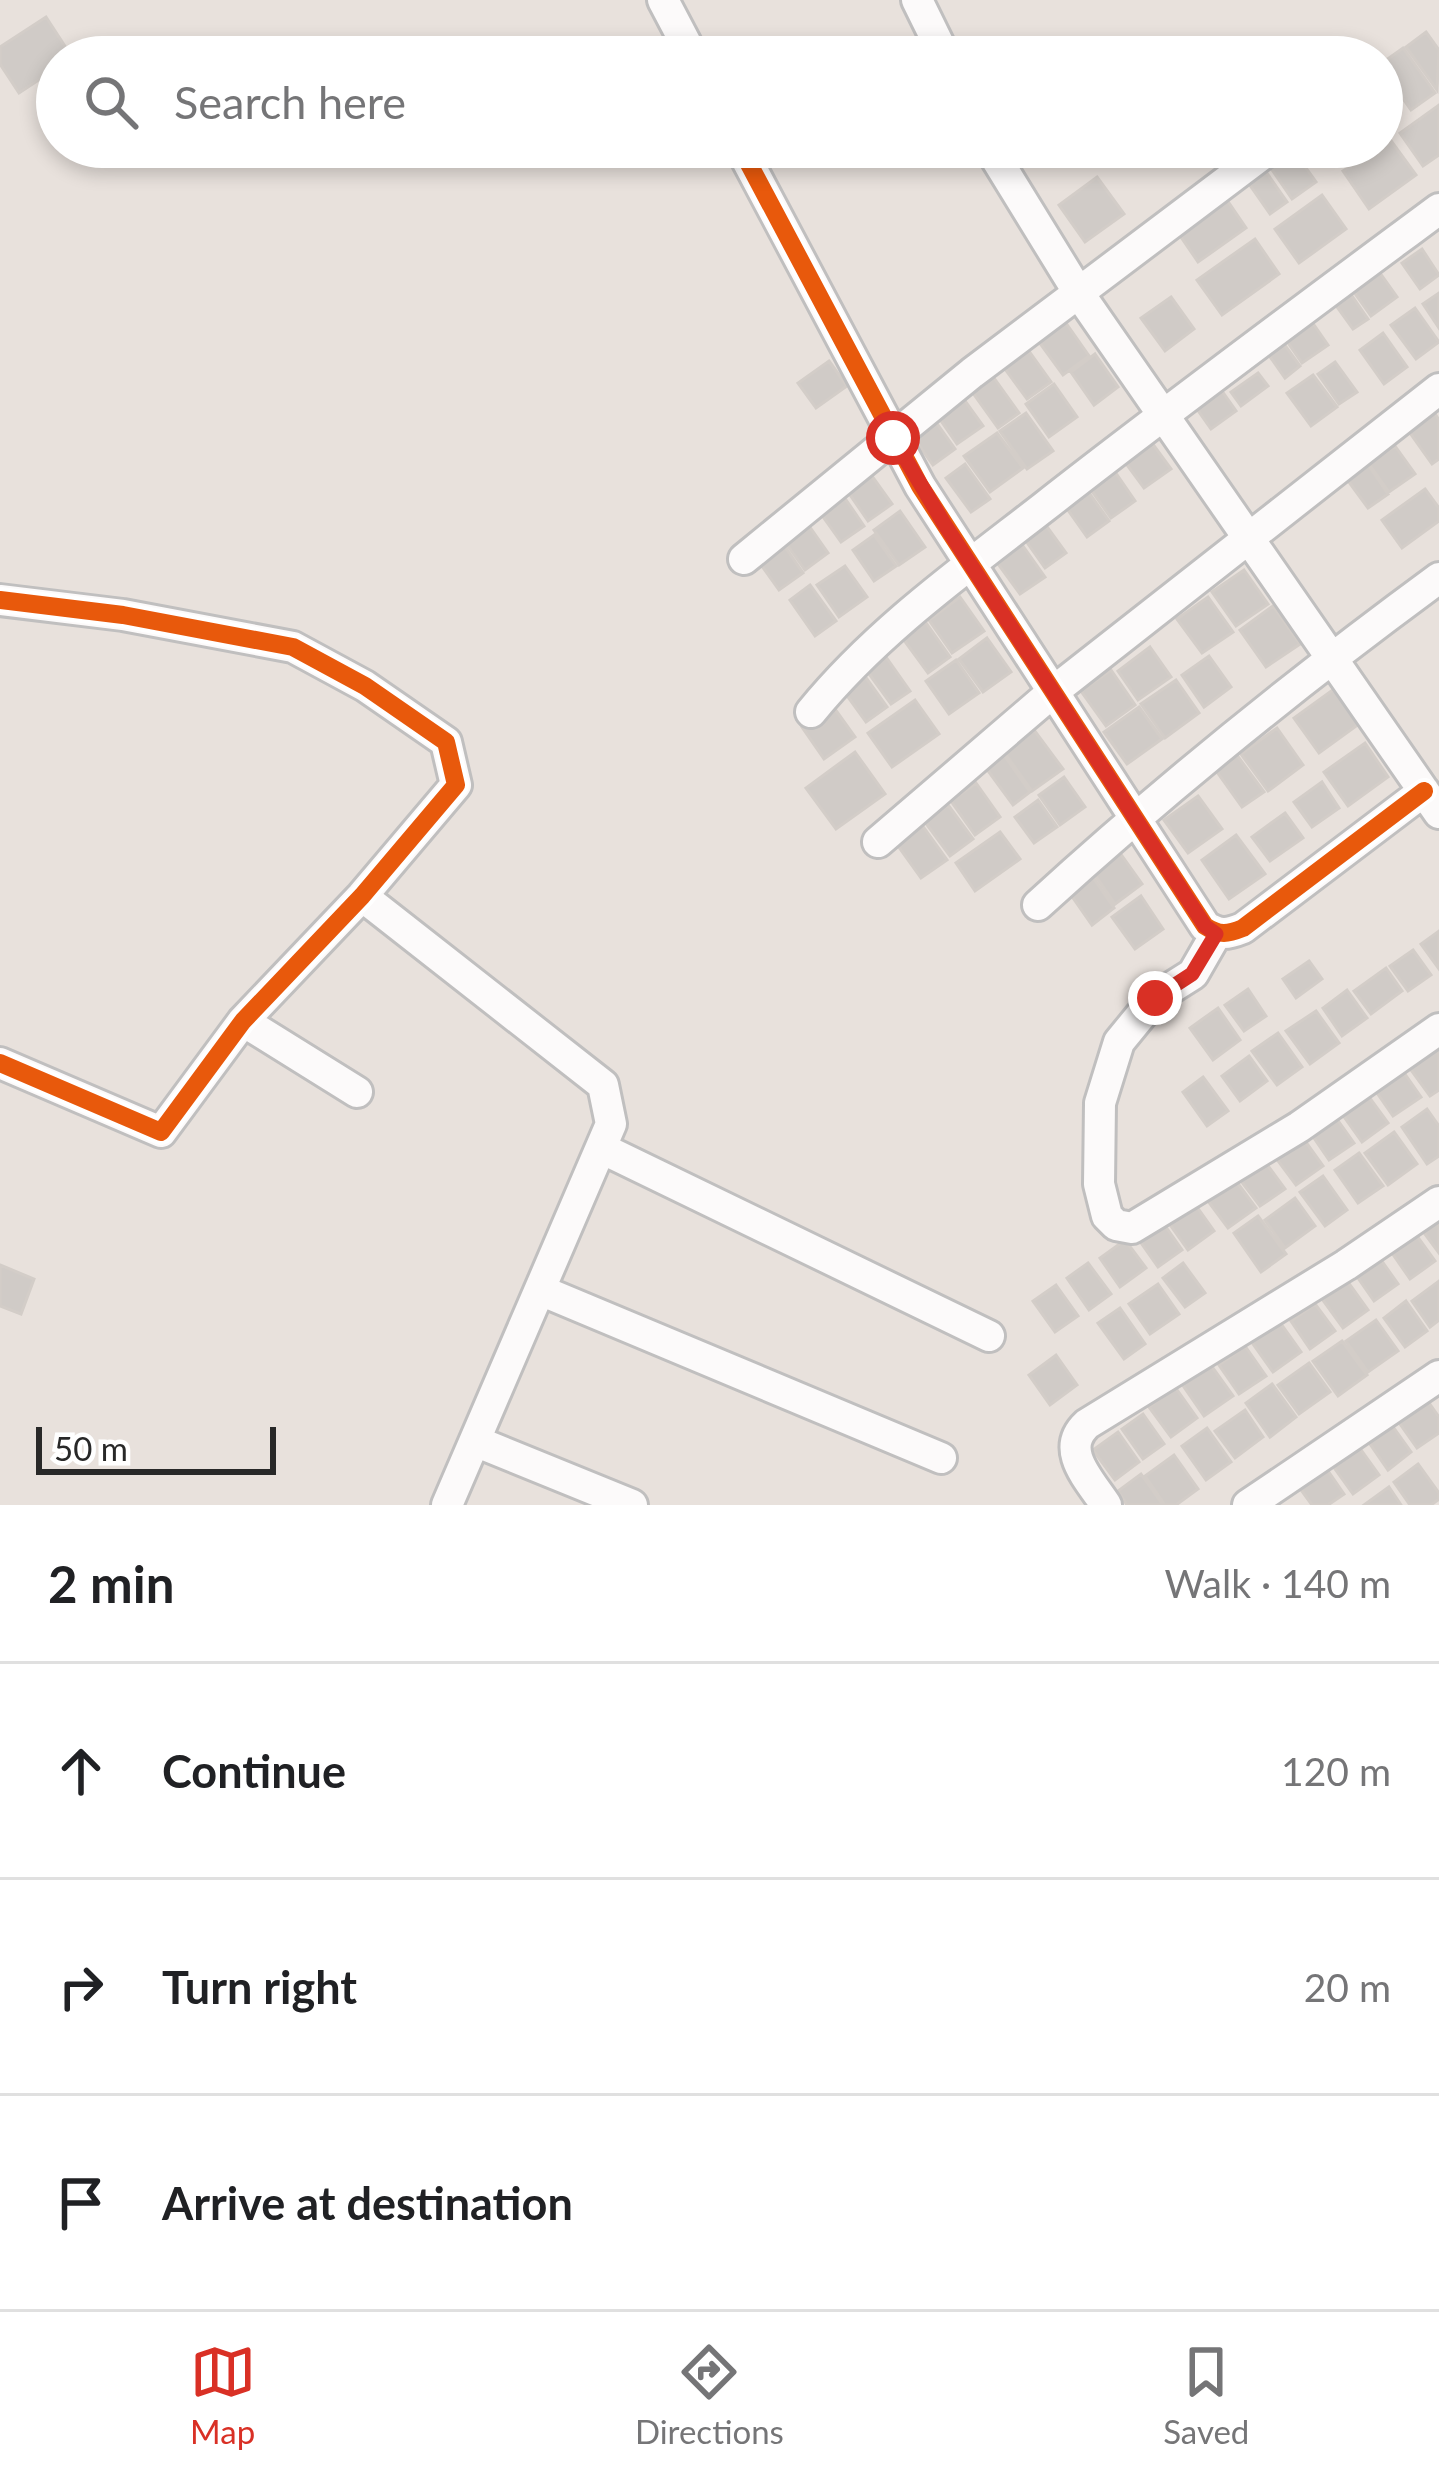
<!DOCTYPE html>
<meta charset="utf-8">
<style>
:root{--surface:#fff;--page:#f2f2f2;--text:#202124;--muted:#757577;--line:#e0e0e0;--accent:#d93025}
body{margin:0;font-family:Lato,sans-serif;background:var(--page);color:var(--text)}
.scale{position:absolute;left:36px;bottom:30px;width:240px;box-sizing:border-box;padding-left:12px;border:6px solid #282828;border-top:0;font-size:33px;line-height:42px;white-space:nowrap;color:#282828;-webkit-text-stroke:9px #fff;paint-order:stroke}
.stop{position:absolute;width:36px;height:36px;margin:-27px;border:9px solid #d93025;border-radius:50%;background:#fff}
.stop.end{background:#d93025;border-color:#fff;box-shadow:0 3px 12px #0008}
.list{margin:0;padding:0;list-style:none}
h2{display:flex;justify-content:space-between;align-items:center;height:156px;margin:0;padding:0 48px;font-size:51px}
h2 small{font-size:39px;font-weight:400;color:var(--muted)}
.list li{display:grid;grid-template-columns:78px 1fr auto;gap:36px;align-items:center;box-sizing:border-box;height:216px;padding:0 48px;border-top:3px solid var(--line)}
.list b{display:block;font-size:45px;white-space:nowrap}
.list em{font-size:39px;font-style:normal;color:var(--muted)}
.icon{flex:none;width:66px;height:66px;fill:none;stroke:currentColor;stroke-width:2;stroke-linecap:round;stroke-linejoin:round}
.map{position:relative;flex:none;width:1439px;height:1505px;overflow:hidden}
.search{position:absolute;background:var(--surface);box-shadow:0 6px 18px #0003;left:36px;right:36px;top:36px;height:132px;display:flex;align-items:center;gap:30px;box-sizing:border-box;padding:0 42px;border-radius:66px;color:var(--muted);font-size:45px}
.sheet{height:804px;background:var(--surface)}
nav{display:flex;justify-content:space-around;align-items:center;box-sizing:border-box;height:168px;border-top:3px solid var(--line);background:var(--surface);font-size:33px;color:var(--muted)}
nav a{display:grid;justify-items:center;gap:6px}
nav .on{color:var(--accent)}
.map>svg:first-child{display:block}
</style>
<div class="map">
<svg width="1439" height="1505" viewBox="0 0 1439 1505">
<rect width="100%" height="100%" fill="#e8e1dc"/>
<path fill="#d0cbc7" stroke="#d3cdc8" stroke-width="3" d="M46,17L72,57H57V68L19,93L0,64V47Z
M1426,32L1439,50L1437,90L1406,47Z
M1403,48L1435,93L1411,110L1382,69V63Z
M1439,105V155L1423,166L1400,133Z
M1389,138L1416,175L1369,209L1343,171L1382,147Z
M1291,147L1316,182L1292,199L1268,164Z
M1322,147H1355L1333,162Z
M1262,166L1287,202L1270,214L1245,178Z
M1097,177L1124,214L1085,242L1059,205Z
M1322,195L1346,229L1299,263L1275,229Z
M1227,200L1246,228L1198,262L1179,234Z
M1255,239L1279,274L1222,315L1197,280Z
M1422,249L1439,275L1420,289L1402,263Z
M1380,273L1397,297L1371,316L1354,292Z
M1350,293L1368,319L1353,329L1335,304Z
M1439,293V328L1423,304Z
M1171,297L1194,329L1165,351L1141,318Z
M1415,308L1439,342L1416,359L1391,325Z
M1061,316L1089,356L1063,375L1034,335Z
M1312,322L1328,345L1302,363L1286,340Z
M1383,333L1407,367L1384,384L1360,350Z
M1021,340L1051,382L1027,399L997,358Z
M1281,340L1300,366L1285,378L1266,351Z
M1095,354L1118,387L1094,405L1071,372Z
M829,361L847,386L816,408L798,383Z
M1335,362L1357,392L1339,404L1318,374Z
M989,371L1019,413L998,428L968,386Z
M1258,373L1268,386L1241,406L1231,392Z
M1313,375L1337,407L1311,426L1287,393Z
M1054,384L1077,417L1049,437L1026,404Z
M1222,391L1236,411L1211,429L1197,409Z
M960,394L983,426L957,444L935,412Z
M1434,412L1439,420V459L1432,464L1408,430Z
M1026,413L1053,451L1027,469L1000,431Z
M933,418L955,449L933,465L911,434Z
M997,433L1023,468L990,492L964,456Z
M1149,439L1171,469L1144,488L1122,458Z
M1395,446L1415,474L1389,492L1369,464Z
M1367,463L1388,494L1368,508L1346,478Z
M965,464L990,499L971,512L946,478Z
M1111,466L1135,501L1111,518L1087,484Z
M869,472L892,504L868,521L846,489Z
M1085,487L1109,521L1087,537L1063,503Z
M1425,489L1439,508V521L1402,548L1382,520Z
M842,494L864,526L841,542L819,511Z
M900,511L925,547L899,565L874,530Z
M1042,520L1066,553L1045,568L1021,534Z
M807,523L828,553L805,570L783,539Z
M874,535L896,566L874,581L853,550Z
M1018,539L1045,577L1020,594L993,557Z
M783,544L803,573L779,590L759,562Z
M845,566L867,597L839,617L817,585Z
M1244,570L1268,604L1236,626L1212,592Z
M810,585L836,621L815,636L790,600Z
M960,597L984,631L952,653L929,620Z
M1208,597L1233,632L1202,653L1177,619Z
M1273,606L1300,644L1266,667L1240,630Z
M924,620L950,657L928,673L901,636Z
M987,638L1011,672L983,692L959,659Z
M1150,647L1171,677L1138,700L1118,671Z
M1209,656L1231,687L1204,707L1182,675Z
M886,657L910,691L891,704L867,671Z
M956,660L979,693L949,714L926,681Z
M1111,670L1135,705L1106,726L1081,691Z
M864,675L887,707L866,722L843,690Z
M1176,680L1199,713L1165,738L1141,704Z
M1334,689L1359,724L1319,753L1294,718Z
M915,700L939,734L892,767L868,733Z
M832,705L855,737L824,759L802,727Z
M1139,707L1162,739L1127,764L1104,732Z
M1277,728L1303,765L1268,791L1241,754Z
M1034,730L1063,769L1032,791L1004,752Z
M1365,743L1388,777L1348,806L1324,772Z
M855,752L885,794L836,829L806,788Z
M1236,754L1264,792L1242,807L1215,769Z
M1004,755L1030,792L1013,805L986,768Z
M1064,777L1085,807L1060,825L1039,795Z
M1322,782L1339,808L1312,827L1294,802Z
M976,783L1000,817L975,835L951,801Z
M1198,796L1222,829L1188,853L1164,820Z
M1038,800L1057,827L1034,843L1015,817Z
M948,805L973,839L950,856L925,822Z
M1285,813L1303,838L1270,861L1252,837Z
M922,825L947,860L921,878L896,843Z
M1000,832L1020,859L975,891L956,863Z
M1236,835L1265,874L1229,899L1202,860Z
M1120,853L1142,884L1115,904L1093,872Z
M1092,876L1114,908L1092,925L1069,892Z
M1141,896L1163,929L1135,949L1112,917Z
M1439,931V969L1421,944Z
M1413,950L1431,975L1408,991L1390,966Z
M1309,961L1322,979L1296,998L1283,979Z
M1386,968L1402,991L1371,1014L1354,991Z
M1248,989L1266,1016L1244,1031L1225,1005Z
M1347,990L1367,1018L1342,1036L1323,1008Z
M1218,1008L1240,1040L1213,1060L1190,1028Z
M1316,1011L1339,1043L1310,1064L1286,1031Z
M1278,1033L1302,1067L1277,1085L1252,1051Z
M1432,1044L1439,1053V1090L1430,1096L1406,1063Z
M1249,1056L1267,1081L1240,1101L1222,1076Z
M1400,1067L1421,1097L1393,1116L1373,1087Z
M1203,1077L1228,1111L1207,1126L1183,1092Z
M1366,1093L1388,1123L1362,1142L1340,1111Z
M1427,1109L1439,1126V1156L1427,1164L1402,1127Z
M1334,1115L1354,1143L1329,1160L1310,1132Z
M1394,1132L1417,1164L1388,1185L1365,1153Z
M1300,1134L1323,1166L1296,1185L1273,1154Z
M1359,1153L1383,1186L1358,1203L1335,1170Z
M1263,1159L1285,1189L1260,1206L1238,1177Z
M1323,1176L1347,1210L1325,1226L1300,1192Z
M1233,1177L1256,1208L1228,1228L1205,1197Z
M1295,1198L1315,1226L1285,1248L1265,1220Z
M1192,1200L1214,1231L1188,1250L1166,1219Z
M1258,1216L1286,1254L1261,1272L1234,1233Z
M1439,1217V1253L1422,1230Z
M1161,1220L1182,1250L1158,1267L1137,1237Z
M1414,1232L1435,1261L1410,1279L1390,1250Z
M1125,1240L1146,1268L1120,1287L1100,1258Z
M1379,1257L1398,1284L1374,1301L1356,1275Z
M1088,1263L1111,1294L1089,1310L1067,1278Z
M1183,1263L1205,1293L1185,1307L1163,1278Z
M0,1265L34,1279L21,1314L0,1306Z
M1345,1278L1368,1310L1343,1328L1320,1296Z
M1439,1281V1320L1430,1327L1412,1301Z
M1158,1284L1179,1314L1150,1334L1129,1304Z
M1056,1285L1078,1316L1055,1332L1033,1301Z
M1406,1301L1427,1331L1405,1347L1384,1318Z
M1315,1304L1335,1331L1310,1349L1291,1321Z
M1120,1308L1145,1344L1124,1359L1098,1323Z
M1376,1320L1398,1351L1368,1372L1346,1341Z
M1279,1321L1301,1352L1273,1372L1251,1341Z
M1342,1341L1367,1375L1338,1396L1313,1361Z
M1245,1346L1266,1376L1239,1394L1219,1365Z
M1056,1355L1077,1385L1050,1405L1029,1375Z
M1309,1363L1330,1392L1299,1414L1278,1385Z
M1210,1364L1233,1396L1204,1416L1182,1384Z
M1272,1384L1296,1417L1270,1437L1246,1403Z
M1175,1387L1197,1418L1171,1437L1149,1407Z
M1427,1400L1439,1417V1433L1417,1448L1398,1421Z
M1245,1410L1263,1437L1235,1458L1215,1431Z
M1143,1414L1164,1444L1143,1459L1122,1429Z
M1391,1424L1411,1452L1388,1470L1368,1441Z
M1207,1428L1231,1462L1206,1480L1182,1446Z
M1118,1432L1139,1462L1115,1480L1093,1450Z
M1359,1447L1379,1475L1353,1494L1333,1466Z
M1174,1455L1198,1489L1176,1505H1165L1145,1476Z
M1418,1464L1439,1493V1499L1431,1505H1410L1394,1482Z
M1326,1468L1344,1494L1328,1505H1312L1299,1487Z
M1141,1474L1163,1505H1127L1118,1491Z
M1389,1487L1401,1505H1364Z"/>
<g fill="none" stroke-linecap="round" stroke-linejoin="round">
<defs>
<path id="minor" d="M663,0L693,57
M917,0L945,57
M740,147L920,486L1205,926C1220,936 1228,934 1243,928L1424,791
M989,147L1080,295L1439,813
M744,559L972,373L1272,147
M0,600L123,615L293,647L365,686L446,742L456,785L362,896L243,1021L161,1132L0,1063
M811,712C876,632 963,570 1044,507C1174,405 1307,307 1439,209
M878,842L1054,691L1439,389
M362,896L603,1085L611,1124L447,1505
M1038,905C1166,788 1300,680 1439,578
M1216,934L1193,974L1155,998L1119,1042L1100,1103L1099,1184L1107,1216L1116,1225L1132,1228L1299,1127L1439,1029
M243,1021L357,1092
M601,1148L989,1336
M540,1290L941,1458
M475,1441L632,1505
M1106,1505C1089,1479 1059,1450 1087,1424L1346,1265L1439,1202
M1248,1505L1439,1376"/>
</defs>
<use href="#minor" stroke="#c0bfbf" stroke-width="36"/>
<use href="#minor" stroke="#fcfafa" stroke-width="30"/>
<defs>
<path id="cycleway" d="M740,147L920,486L1205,926C1220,936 1228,934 1243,928L1424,791
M0,600L123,615L293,647L365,686L446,742L456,785L362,896L243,1021L161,1132L0,1063"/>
</defs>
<use href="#cycleway" stroke="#fff" stroke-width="26"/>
<use href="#cycleway" stroke="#e8590c" stroke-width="18"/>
</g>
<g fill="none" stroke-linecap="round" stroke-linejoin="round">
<path stroke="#d93025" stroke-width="15" d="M893,438L943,522L1205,926L1216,934L1192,974L1155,998"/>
</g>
</svg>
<div class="scale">50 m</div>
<div class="stop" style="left:893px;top:438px"></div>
<div class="stop end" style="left:1155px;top:998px"></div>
<div class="search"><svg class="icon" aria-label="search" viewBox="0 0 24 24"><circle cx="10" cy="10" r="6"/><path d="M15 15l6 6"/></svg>Search here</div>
</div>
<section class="sheet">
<h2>2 min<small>Walk · 140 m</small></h2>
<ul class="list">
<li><svg class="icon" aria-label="ahead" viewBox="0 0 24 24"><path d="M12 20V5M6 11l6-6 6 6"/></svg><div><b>Continue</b></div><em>120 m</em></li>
<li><svg class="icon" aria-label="right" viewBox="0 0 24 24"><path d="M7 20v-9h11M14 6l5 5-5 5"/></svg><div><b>Turn right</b></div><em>20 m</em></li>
<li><svg class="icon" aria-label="arrive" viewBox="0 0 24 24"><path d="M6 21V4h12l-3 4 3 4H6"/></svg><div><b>Arrive at destination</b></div></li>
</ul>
</section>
<nav>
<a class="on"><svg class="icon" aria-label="map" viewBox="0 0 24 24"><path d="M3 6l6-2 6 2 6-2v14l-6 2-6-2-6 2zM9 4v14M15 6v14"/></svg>Map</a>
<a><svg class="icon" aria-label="directions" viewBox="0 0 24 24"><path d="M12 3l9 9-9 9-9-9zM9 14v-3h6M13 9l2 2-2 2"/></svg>Directions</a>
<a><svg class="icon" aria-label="saved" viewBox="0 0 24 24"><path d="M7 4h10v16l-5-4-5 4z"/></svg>Saved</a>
</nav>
